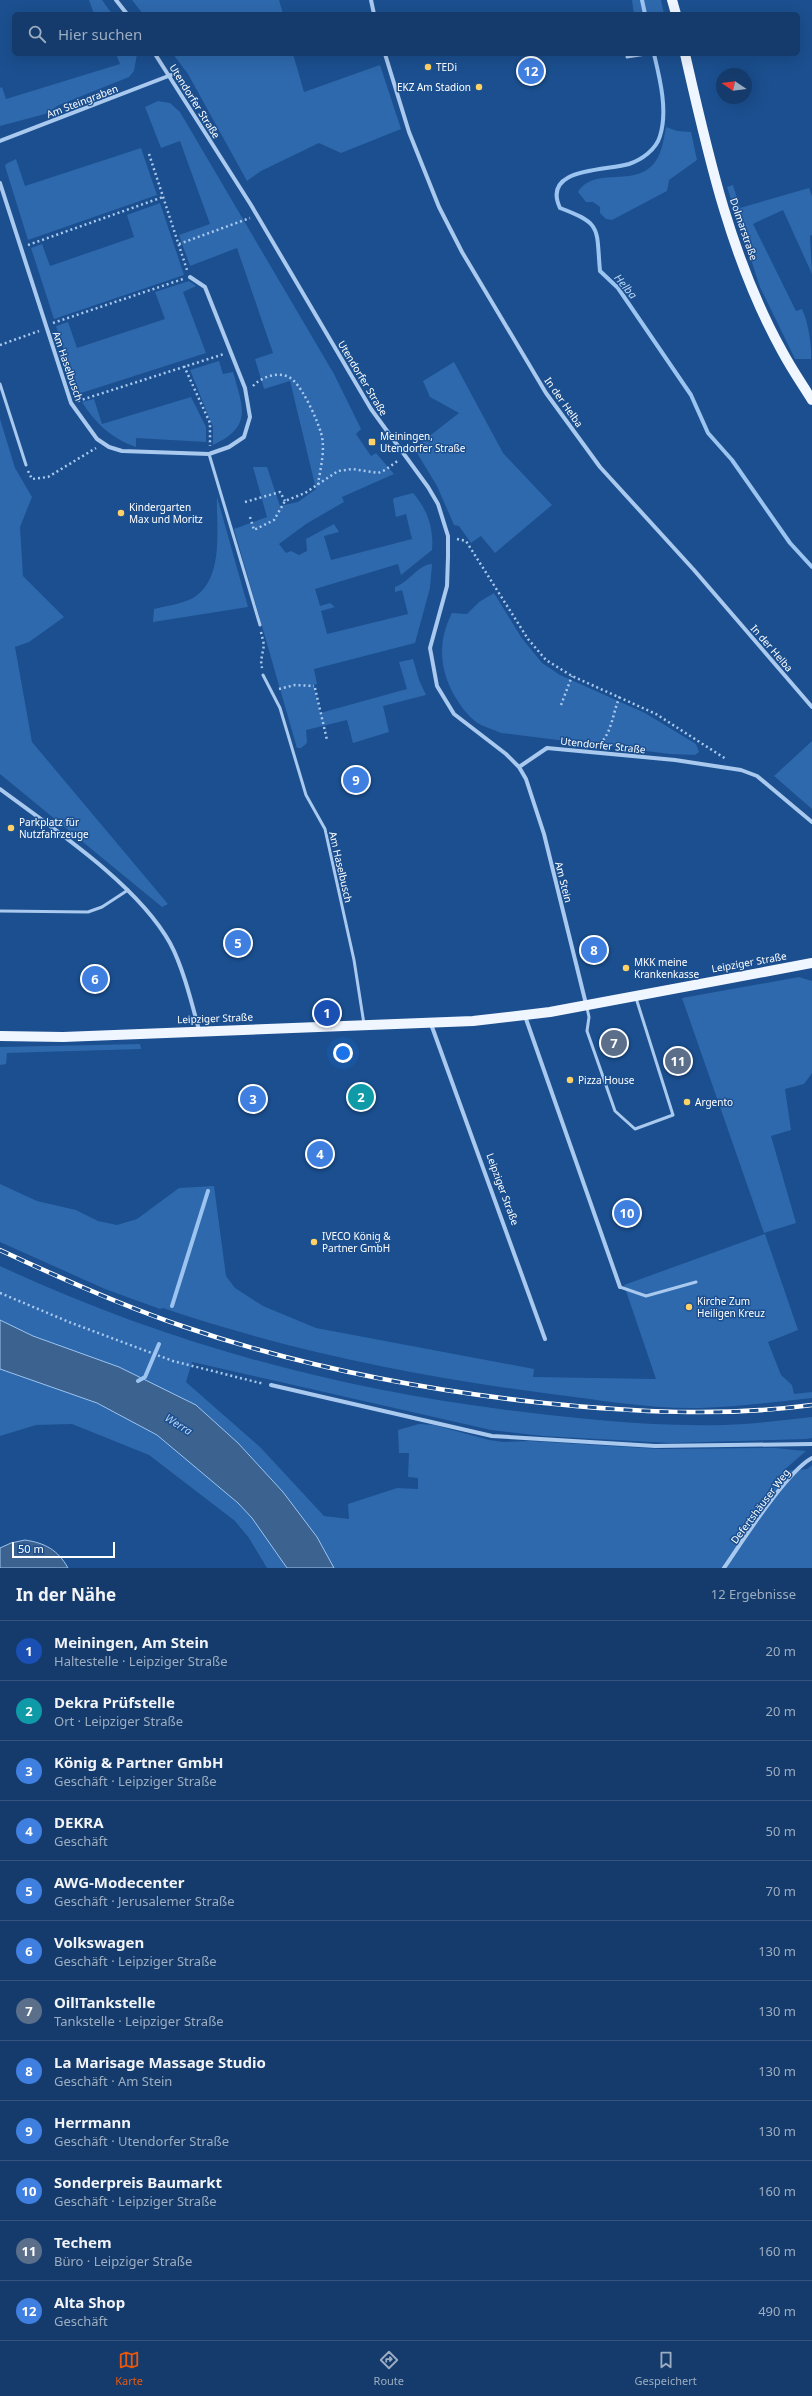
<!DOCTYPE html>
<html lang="de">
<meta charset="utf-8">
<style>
:root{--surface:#143b6b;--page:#1d4271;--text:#f1f3f6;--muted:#9dadc1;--line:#33557e;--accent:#ea580c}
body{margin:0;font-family:"Noto Sans",sans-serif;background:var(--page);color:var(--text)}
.compass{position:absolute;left:716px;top:68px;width:36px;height:36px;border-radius:50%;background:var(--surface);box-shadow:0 4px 16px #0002;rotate:283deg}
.scale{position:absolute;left:12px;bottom:10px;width:103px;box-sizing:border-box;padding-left:4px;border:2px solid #fff;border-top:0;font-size:11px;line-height:14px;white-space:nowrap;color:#fff;-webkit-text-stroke:3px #1b4f8f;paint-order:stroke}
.you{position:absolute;left:343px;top:1053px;width:14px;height:14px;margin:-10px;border:3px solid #fff;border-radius:50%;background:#1a73e8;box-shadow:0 0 0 6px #1a73e833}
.badge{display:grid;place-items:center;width:26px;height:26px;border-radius:50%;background:var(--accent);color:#fff;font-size:13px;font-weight:700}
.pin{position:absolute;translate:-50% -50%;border:2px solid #fff;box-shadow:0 1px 4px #0006}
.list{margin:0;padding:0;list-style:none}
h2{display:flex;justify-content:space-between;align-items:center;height:52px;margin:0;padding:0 16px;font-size:17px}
h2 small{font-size:13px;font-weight:400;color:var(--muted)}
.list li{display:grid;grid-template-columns:26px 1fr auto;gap:12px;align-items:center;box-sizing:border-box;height:60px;padding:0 16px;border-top:1px solid var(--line)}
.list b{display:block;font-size:15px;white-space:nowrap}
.list p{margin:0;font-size:13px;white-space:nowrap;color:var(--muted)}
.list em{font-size:13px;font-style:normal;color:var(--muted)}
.icon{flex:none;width:22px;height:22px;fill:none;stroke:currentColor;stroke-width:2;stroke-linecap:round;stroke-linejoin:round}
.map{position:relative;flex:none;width:812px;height:1568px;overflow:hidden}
.search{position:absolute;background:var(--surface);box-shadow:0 4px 16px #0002;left:12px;right:12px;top:12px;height:44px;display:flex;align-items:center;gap:10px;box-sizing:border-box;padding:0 14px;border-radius:6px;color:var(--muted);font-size:15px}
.sheet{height:772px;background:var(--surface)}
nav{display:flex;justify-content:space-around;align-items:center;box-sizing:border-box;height:56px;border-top:1px solid var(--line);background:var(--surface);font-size:11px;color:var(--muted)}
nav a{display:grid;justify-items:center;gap:2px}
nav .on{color:var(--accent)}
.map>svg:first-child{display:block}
</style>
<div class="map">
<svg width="812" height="1568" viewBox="0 0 812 1568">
<rect width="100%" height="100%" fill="#1b4f8f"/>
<path fill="#2e69ad" d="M89,0H102L112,14H94Z
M132,0H279L283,14H143Z
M632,0H661L664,14H634Z
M116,54H137L134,71L129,77L59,105L45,114L0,126V88L2,87L6,99L120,64Z
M173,54H293L304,92L380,65L401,129L341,153L319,143L261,171L247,181L188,74Z
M158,101L170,103L180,112L334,374L361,429L356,434L371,456L376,453L394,474L342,497L344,502L306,524L279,544L286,553L291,551L299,555L307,551L306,539L334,524L339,532L324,536L331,560L412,539L406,514L396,517L393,500L394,498L413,493C427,509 434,528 432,550L401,575L398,564L315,589L320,606L330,603L335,607L321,611L327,634L408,614L402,590L395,592V587C408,583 419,564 432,564L430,588L415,643L314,669L317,684L314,685L320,713L407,689L399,662L413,659L419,680L426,695L383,706L389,732L353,743L347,720L306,730L307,743L301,748H297L234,529L267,517L253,467H267L280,506L298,502L316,489L290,381L264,389L255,359L273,353L237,248L190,266L179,235L210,224L180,141L161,148L145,107Z
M666,127L677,131L691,132L697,160L669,180L667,191L612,220L606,219L600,213V207L593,202H586L578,192C595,165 635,189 655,162C662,153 664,138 666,127Z
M141,148L157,195L28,240L5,166L6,164L16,159L25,186Z
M733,185L740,208L809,188L812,196V235L810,236L812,274L783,210L753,224L796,311L802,309C808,321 812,346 811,359H795L760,287L727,187Z
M160,203L184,275L54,319L31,248L42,244L50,266L134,237L127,215Z
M189,281L196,286L183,292L206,353L78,394L56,326L68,322L77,348L165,319L155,292Z
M219,361L223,374L233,372C243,408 253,426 213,445V427L190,370Z
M454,362L503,453L552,505L495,553L481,536L471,543L459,526L454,525L437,486L414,448L459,413L430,397L423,381Z
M191,397L206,427V442L136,438V447C111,438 96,424 82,402L94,399L102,424Z
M0,419L15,468L32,497L20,527L23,576L64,617L29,642L15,647L32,742L168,904L162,907L0,774Z
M217,497L248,607L153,622L154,609C166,606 182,604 193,598C225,579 216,527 217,497Z
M494,593L521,637L542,663L560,675L645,713L696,744L699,752L695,755L670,754L501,733C495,730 487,728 481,725C472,720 465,712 459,703C440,675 436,644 452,613L467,614L479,602Z
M812,741V809L774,776Z
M799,977L812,981V1073L804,1084L785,1089L791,1130L771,1136L796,1223L764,1233L682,998Z
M140,1044L141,1049L7,1053L6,1064L0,1065V1047Z
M0,1184L37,1201L76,1210L98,1221L117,1225L137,1219L179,1188L214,1186L226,1276L235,1288L263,1306L316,1328L534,1369L533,1377L656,1379L624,1285L765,1234L798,1330L768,1342L781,1375L792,1385L794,1394L812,1392V1398C775,1402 738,1407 700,1408C650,1409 600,1400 551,1394C419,1377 290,1351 163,1308L160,1309L105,1289L0,1242Z
M0,1266C161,1341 331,1388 507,1410C579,1419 651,1427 724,1425C754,1424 783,1420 812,1417V1438L806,1439L670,1443L543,1436L491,1430L192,1362L186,1382L261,1448L324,1516L349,1519L348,1504L397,1488L418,1489V1478L408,1477L409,1453H399L398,1430L419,1424L434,1425L489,1440L504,1442L530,1441L660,1449L775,1448L806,1451L783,1471L807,1469L812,1465V1568H267L249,1538L235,1521L149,1455L72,1424L36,1425L0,1436Z"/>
<path fill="#3c6290" stroke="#9cc4f0" d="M0,1320L33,1336L119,1367L196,1405L238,1443L283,1492L317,1537L334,1568H287L252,1518L238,1503L157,1435L97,1403L0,1369Z
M25,1540C45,1543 58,1550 68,1568H0V1548L11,1543Z"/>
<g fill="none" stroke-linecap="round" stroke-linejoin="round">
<path stroke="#9cc4f0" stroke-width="4" d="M642,0L645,14
M654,54C660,79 668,111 660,136C656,150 641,160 629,164C606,171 541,167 560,208C603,224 596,228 600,271L618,288L691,395L708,433L732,460L790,543L812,567
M172,1306L208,1191
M138,1381L145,1377L159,1344"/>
<path stroke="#a9c9ee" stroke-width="2.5" stroke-dasharray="2 3" stroke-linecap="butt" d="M149,154L187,270
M179,244L250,218
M28,245L163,197
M53,323L183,279
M0,345L39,331
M184,366L210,423V446
M253,386C262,376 283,369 294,381C304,391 317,419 321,433C326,449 320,469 318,485
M78,401L224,354
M28,471L32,479L48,477L96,448
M245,502L280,492L285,501
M250,517L254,530L274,520L285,501L305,493L338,471L353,469L378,473L385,470L399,460
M457,539L466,541L528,639L546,660L572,676L656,714L726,759
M261,632L264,645L261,661L262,668
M315,688L327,740
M279,689L295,685L314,686
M561,705L572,676
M600,744C613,730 612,714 620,696
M0,1293L69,1322L173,1361L264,1384"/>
<path stroke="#a9c9ee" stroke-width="3" d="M627,57L646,54
M0,384L26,465
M209,454L260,625
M263,675L280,708L306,795L325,829L354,960L364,1024
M0,911L88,912L102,907L128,890
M587,1008L589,1017L587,1031L615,1111L635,1129L673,1115L636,998
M620,1287L646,1296L696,1282"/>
<path stroke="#a9c9ee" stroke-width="4" d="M116,0L127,14
M371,0L374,14
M155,54L251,205L371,409L428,487L438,504L448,536V557L447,586L430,648L437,686L454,714L506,754L519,767L526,779L544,834L586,1004
M385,54L409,132L439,207L462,252L546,393L600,467L694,570L812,707
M0,141L171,75
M0,183L71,403L97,439L109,447L122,451L209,454L229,447L244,437L250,417L245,388L205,287L190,277
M519,767L547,748L675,760L741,770L757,776L812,822
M0,789C54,829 138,885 170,943C183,967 192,1004 199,1030
M525,1016L620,1287
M431,1024L545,1339
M271,1385L492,1436L655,1446L812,1444
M724,1568C742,1542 786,1472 812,1458"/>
<path stroke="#f0f6ff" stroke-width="10" d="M672,0L676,14
M685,54C708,155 731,259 782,351C791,368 802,384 812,400
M0,1036L63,1037L473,1021L550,1012L812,963"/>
<defs>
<path id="rail" d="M0,1250C60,1278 120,1305 182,1326C299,1366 421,1390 544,1403C632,1412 723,1417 812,1405"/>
</defs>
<use href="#rail" stroke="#fff" stroke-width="4.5"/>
<use href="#rail" stroke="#1b4f8f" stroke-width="3" stroke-dasharray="9" stroke-linecap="butt"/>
</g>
<g fill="#ffd166" stroke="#1b4f8f" stroke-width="1.5">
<circle cx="428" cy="67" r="4"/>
<circle cx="479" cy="87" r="4"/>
<rect x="368" y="438" width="8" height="8" rx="2"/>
<circle cx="121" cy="513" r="4"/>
<circle cx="11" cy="828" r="4"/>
<circle cx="626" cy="968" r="4"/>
<circle cx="570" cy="1080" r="4"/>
<circle cx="687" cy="1102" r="4"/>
<circle cx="314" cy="1242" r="4"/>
<circle cx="689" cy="1307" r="4"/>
</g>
<g text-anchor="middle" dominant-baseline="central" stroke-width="3" stroke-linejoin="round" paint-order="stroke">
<g font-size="10" fill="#fff" stroke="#1b4f8f" text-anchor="start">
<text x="436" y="67">TEDi</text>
<text x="471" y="87" text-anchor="end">EKZ Am Stadion</text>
<text x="380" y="436">Meiningen,<tspan x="380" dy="12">Utendorfer Straße</tspan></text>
<text x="129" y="507">Kindergarten<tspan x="129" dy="12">Max und Moritz</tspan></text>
<text x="19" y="822">Parkplatz für<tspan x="19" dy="12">Nutzfahrzeuge</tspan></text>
<text x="634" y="962">MKK meine<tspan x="634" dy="12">Krankenkasse</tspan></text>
<text x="578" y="1080">Pizza House</text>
<text x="695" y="1102">Argento</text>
<text x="322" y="1236">IVECO König &amp;<tspan x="322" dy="12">Partner GmbH</tspan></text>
<text x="697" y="1301">Kirche Zum<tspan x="697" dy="12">Heiligen Kreuz</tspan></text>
</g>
<g font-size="10" fill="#fff" stroke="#1b4f8f">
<text transform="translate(82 101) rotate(-21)">Am Steingraben</text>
<text transform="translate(195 101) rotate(58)">Utendorfer Straße</text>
<text transform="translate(744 229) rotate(71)">Dolmarstraße</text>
<text transform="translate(68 366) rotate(71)">Am Haselbusch</text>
<text transform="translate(363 378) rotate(59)">Utendorfer Straße</text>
<text transform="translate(564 402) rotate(55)">In der Helba</text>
<text transform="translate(772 648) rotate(49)">In der Helba</text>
<text transform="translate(603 745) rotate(6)">Utendorfer Straße</text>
<text transform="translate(341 867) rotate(77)">Am Haselbusch</text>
<text transform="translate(564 882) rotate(76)">Am Stein</text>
<text transform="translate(749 962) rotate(-10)">Leipziger Straße</text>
<text transform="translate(215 1018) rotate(-2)">Leipziger Straße</text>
<text transform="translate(503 1189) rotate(70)">Leipziger Straße</text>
<text transform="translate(760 1506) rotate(-53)">Defertshäuser Weg</text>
</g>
<g font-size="11" font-style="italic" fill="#b5d3f5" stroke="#1b4f8f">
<text transform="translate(626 286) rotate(50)">Helba</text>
<text transform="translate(179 1424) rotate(32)">Werra</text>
</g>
</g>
</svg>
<svg class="compass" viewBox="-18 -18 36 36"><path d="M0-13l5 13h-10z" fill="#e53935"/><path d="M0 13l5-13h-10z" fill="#9dadc1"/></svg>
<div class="scale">50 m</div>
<div class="you"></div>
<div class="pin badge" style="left:327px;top:1013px;background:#1a4fb4">1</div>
<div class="pin badge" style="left:361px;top:1097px;background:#0f9aa8">2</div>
<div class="pin badge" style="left:253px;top:1099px;background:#3f7fe0">3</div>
<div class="pin badge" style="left:320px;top:1154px;background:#3f7fe0">4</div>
<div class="pin badge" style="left:238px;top:943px;background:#3f7fe0">5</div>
<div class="pin badge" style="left:95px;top:979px;background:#3f7fe0">6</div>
<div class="pin badge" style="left:614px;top:1043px;background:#5c6f8a">7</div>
<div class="pin badge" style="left:594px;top:950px;background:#3f7fe0">8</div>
<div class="pin badge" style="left:356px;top:780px;background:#3f7fe0">9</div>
<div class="pin badge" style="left:627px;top:1213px;background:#3f7fe0">10</div>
<div class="pin badge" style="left:678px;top:1061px;background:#5c6f8a">11</div>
<div class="pin badge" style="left:531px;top:71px;background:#3f7fe0">12</div>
<div class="search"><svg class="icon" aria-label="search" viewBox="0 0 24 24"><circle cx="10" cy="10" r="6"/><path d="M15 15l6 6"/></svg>Hier suchen</div>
</div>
<section class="sheet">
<h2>In der Nähe<small>12 Ergebnisse</small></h2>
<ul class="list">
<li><span class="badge" style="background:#1a4fb4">1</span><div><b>Meiningen, Am Stein</b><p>Haltestelle · Leipziger Straße</p></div><em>20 m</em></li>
<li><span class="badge" style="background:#0f9aa8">2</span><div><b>Dekra Prüfstelle</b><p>Ort · Leipziger Straße</p></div><em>20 m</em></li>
<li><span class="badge" style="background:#3f7fe0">3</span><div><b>König &amp; Partner GmbH</b><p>Geschäft · Leipziger Straße</p></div><em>50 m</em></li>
<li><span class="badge" style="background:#3f7fe0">4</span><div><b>DEKRA</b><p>Geschäft</p></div><em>50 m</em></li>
<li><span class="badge" style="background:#3f7fe0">5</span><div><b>AWG-Modecenter</b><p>Geschäft · Jerusalemer Straße</p></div><em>70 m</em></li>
<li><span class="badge" style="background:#3f7fe0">6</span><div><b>Volkswagen</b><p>Geschäft · Leipziger Straße</p></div><em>130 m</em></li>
<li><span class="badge" style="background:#5c6f8a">7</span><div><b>Oil!Tankstelle</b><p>Tankstelle · Leipziger Straße</p></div><em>130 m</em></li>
<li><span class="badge" style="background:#3f7fe0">8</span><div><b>La Marisage Massage Studio</b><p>Geschäft · Am Stein</p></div><em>130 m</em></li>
<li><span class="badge" style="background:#3f7fe0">9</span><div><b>Herrmann</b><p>Geschäft · Utendorfer Straße</p></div><em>130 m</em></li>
<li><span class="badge" style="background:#3f7fe0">10</span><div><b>Sonderpreis Baumarkt</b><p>Geschäft · Leipziger Straße</p></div><em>160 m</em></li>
<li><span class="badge" style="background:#5c6f8a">11</span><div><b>Techem</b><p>Büro · Leipziger Straße</p></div><em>160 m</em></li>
<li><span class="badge" style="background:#3f7fe0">12</span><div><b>Alta Shop</b><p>Geschäft</p></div><em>490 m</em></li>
</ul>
</section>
<nav>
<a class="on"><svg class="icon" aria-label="map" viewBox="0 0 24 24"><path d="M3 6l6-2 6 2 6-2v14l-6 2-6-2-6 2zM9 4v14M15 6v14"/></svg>Karte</a>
<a><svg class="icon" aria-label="directions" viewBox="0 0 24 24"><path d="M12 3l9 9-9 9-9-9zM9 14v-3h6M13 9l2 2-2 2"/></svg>Route</a>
<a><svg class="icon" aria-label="saved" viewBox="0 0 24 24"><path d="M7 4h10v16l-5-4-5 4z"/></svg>Gespeichert</a>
</nav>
